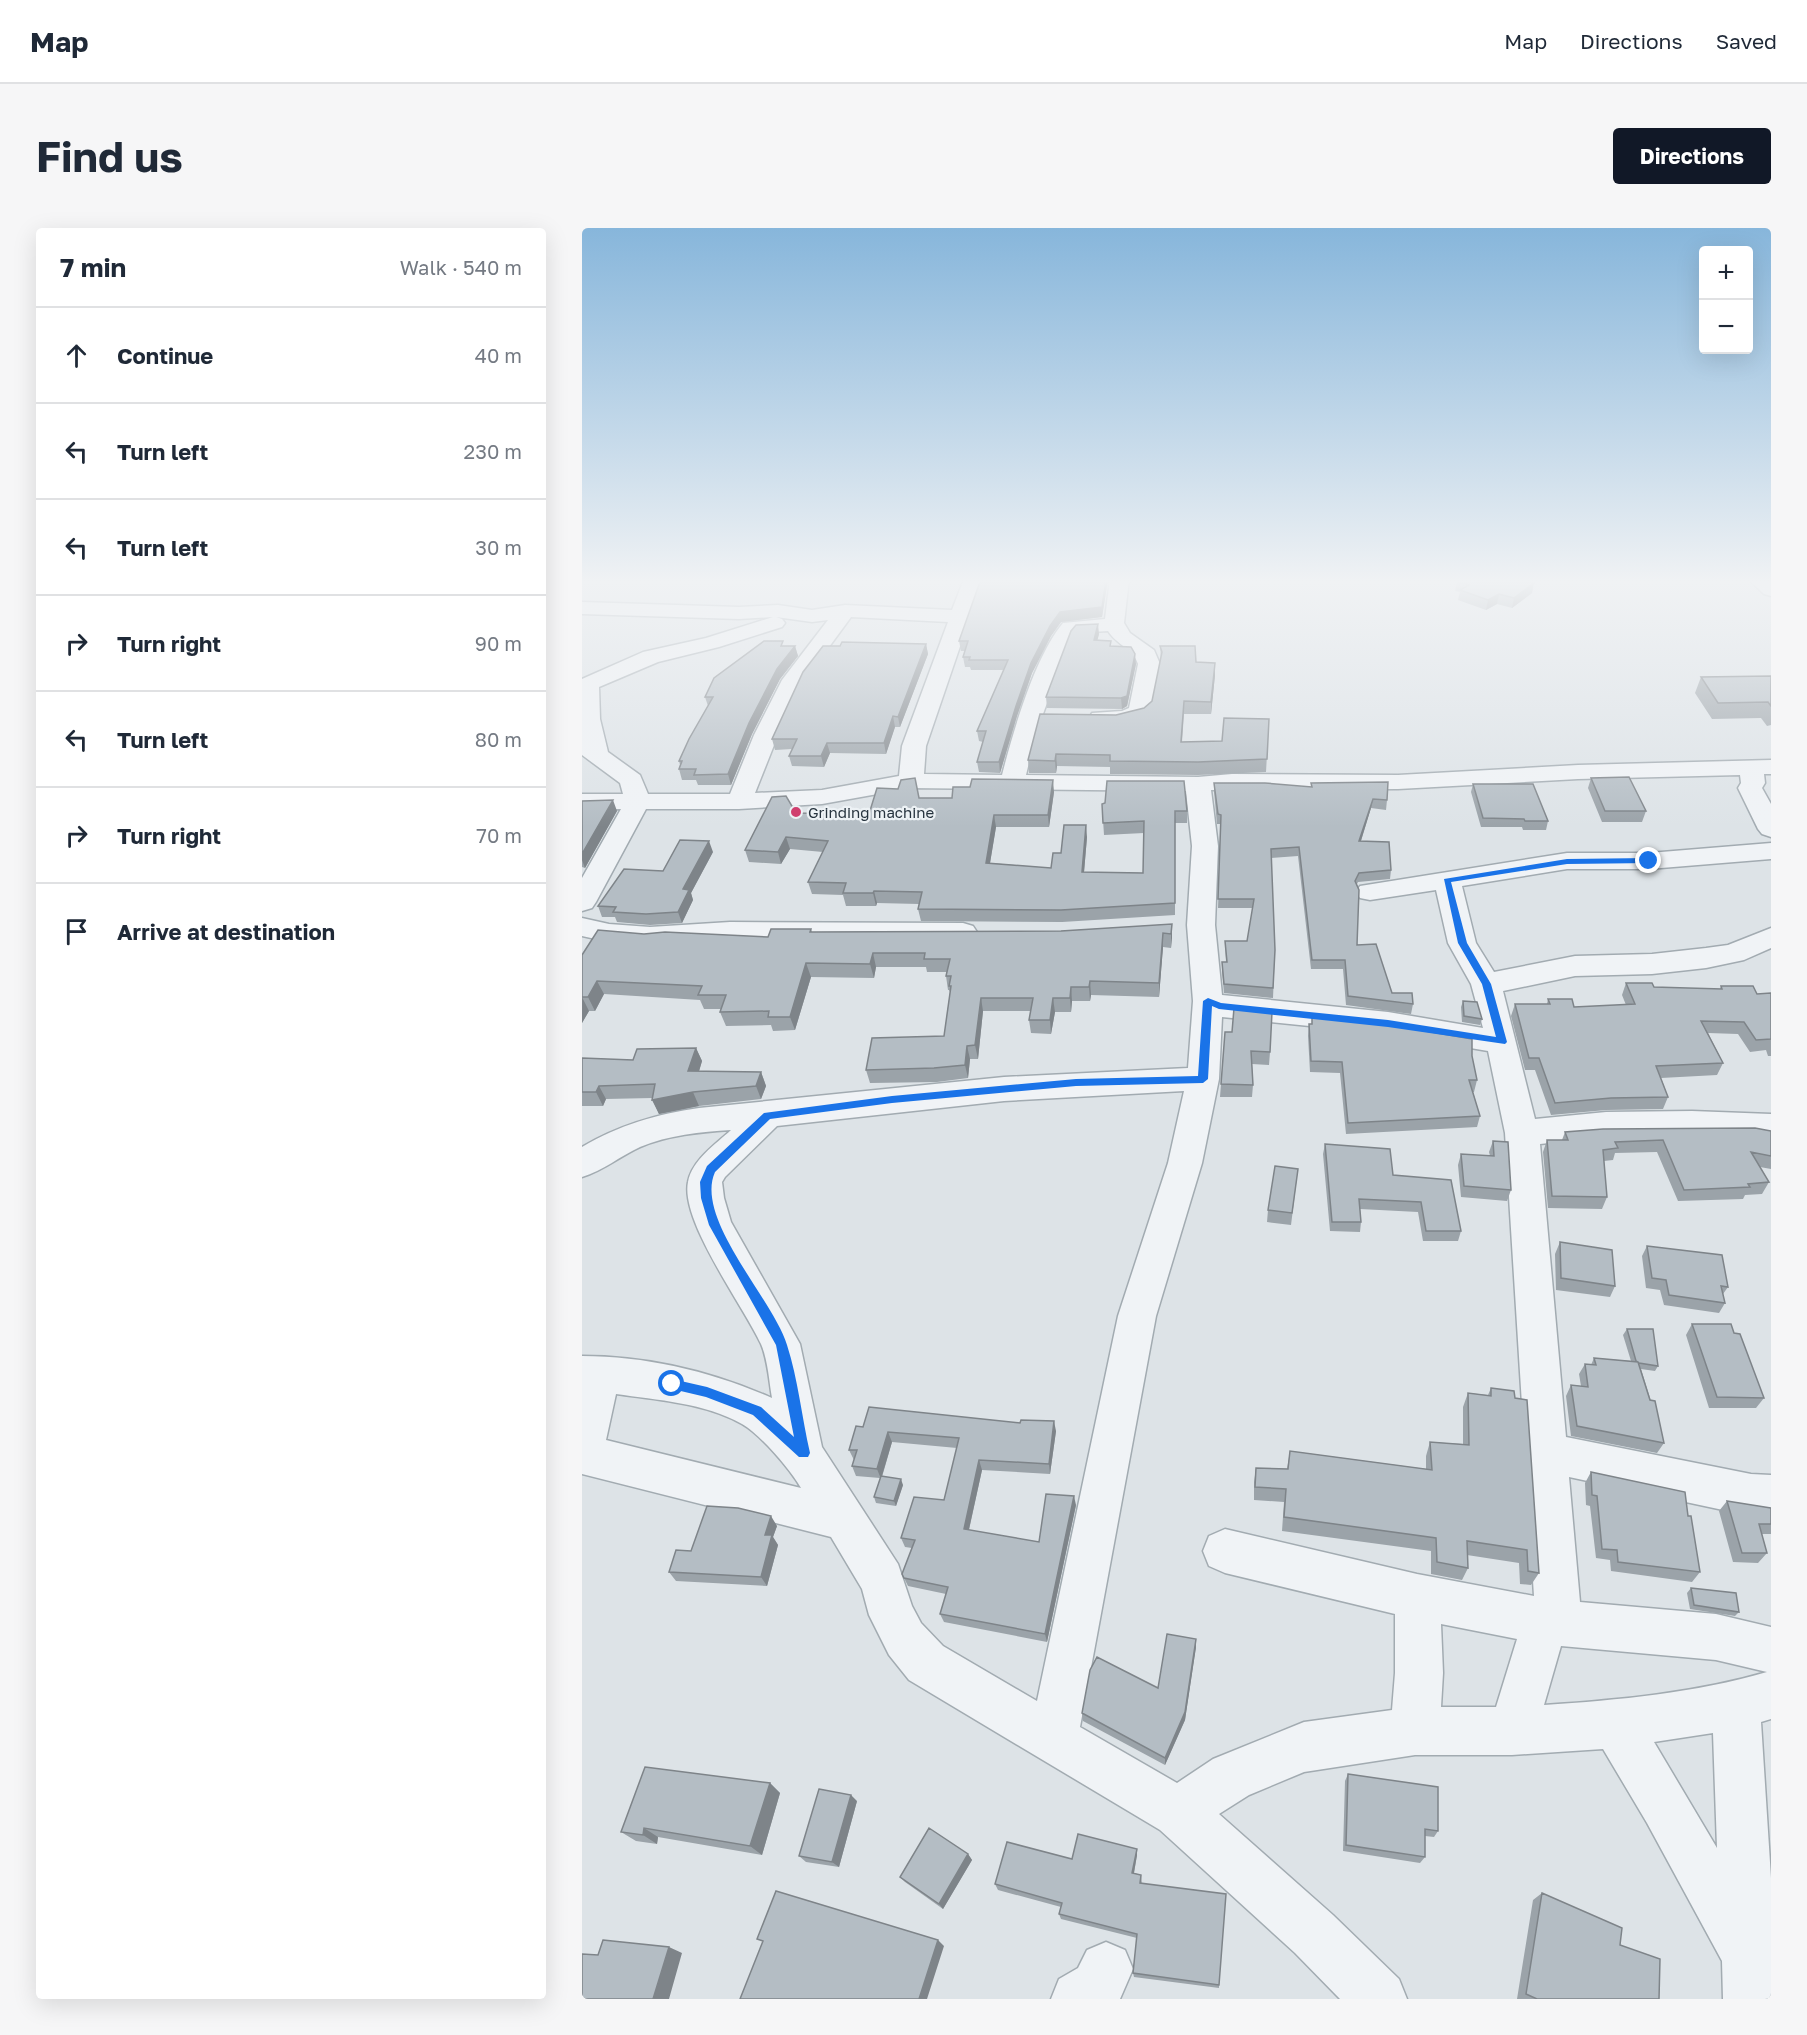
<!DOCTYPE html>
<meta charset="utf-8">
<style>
:root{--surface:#fff;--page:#f6f6f7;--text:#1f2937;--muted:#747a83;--line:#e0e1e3;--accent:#111827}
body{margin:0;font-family:"Golos Text",sans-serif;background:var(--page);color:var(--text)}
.controls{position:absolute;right:18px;top:18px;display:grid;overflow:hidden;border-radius:6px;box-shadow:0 6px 24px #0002}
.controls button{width:54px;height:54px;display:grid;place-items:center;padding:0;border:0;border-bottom:2px solid var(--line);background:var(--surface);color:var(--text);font:30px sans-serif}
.stop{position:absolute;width:18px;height:18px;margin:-14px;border:4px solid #1a73e8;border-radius:50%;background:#fff}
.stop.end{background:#1a73e8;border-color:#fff;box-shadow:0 2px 6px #0008}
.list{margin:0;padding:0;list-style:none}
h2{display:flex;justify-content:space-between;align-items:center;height:78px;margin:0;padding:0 24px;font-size:26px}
h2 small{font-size:20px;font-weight:400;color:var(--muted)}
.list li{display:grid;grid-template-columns:39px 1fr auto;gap:18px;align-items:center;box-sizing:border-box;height:96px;padding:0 24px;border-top:2px solid var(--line)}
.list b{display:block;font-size:22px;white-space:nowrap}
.list em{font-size:20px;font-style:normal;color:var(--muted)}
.icon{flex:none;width:33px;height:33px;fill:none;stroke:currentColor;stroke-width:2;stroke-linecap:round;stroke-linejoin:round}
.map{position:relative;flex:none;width:1189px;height:1771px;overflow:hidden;border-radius:6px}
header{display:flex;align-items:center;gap:36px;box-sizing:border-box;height:84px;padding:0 30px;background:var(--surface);border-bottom:2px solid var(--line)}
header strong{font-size:28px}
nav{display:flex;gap:33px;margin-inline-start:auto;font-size:21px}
.intro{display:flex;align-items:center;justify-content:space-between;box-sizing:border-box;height:144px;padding:0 36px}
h1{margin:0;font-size:42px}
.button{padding:15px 27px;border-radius:6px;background:var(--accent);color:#fff;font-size:21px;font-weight:700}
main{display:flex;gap:36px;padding:0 36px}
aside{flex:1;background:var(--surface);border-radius:6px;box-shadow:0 6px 24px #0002}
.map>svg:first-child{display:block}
</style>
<header>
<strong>Map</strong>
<nav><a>Map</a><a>Directions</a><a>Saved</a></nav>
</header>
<div class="intro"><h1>Find us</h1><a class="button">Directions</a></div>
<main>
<aside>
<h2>7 min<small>Walk · 540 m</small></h2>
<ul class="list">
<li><svg class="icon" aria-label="ahead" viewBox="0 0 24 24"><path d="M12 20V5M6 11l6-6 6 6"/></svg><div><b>Continue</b></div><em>40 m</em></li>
<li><svg class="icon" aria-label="left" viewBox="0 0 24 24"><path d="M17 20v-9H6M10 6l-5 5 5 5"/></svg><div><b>Turn left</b></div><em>230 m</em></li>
<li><svg class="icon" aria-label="left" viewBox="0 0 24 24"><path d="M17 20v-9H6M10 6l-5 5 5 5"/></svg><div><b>Turn left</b></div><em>30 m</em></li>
<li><svg class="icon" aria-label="right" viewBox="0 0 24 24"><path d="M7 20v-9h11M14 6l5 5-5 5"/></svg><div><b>Turn right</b></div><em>90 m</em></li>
<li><svg class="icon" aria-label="left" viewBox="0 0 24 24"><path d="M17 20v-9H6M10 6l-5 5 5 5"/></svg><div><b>Turn left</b></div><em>80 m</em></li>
<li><svg class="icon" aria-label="right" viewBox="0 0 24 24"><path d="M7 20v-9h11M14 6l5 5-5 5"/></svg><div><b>Turn right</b></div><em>70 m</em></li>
<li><svg class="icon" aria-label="arrive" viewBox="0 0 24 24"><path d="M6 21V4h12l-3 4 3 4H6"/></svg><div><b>Arrive at destination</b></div></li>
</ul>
</aside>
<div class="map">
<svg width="1189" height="1771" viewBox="0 0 1189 1771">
<rect width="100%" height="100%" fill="#dde3e7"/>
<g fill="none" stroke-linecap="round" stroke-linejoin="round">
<defs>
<path id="minor" d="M382,351H401L344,518L342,546L420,547C431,504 453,428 481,395L523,391L528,351H547L542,395L548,405L572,422L578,436L569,484C558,500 527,499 510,495L507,490L510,485L540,483L547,480L556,436C552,422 534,416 526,403L494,405L488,412L454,505L444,547L616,549L650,546L816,547L996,537L1189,532V546H1182L1183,555L1180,560L1189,576V609L1180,606L1176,601L1156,560L1159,555L1158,547L996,551L816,561L629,562L636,618L633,697L640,767L806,784L901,800L889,756L866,715L854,662L788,672L778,670L774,664L778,658L985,625H1067L1189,615V631L1067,641H985L880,658L894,715L912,744L993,728L1070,726L1124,720L1146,717L1189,700V720L1162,732L1124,740L1070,746L993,748L921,763L953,891L1024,884L1110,883L1189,886V910C1109,907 1037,907 958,916L984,1209L1169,1246L1189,1247V1289L1169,1288L987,1249L998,1374L1134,1386L1189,1399V1491L1179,1494L1189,1650V1771H1141L1140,1733L1065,1595L1021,1521L930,1527H833L722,1544L667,1567L637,1586L751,1687L817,1751L825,1771H758L713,1725L578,1602L327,1452L307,1427L287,1387L280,1361L249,1309L0,1246V1128C65,1128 131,1144 190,1170C187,1153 186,1132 179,1116C162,1079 98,993 106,954C110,932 134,916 149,902C119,904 86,907 58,919C38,928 21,943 0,949V919C37,897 75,886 117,880L422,849L606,840L611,773L605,697L610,618L604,563L329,560L240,576L157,581H64L14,674L10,680L0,683V650L39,581L0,582V566H41L38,555L0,527V451L61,424L124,410L191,389L157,391L0,386V374L157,379L196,377L230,382L263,377L370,382ZM194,389L230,394L246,392L200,452L172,507L148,566H66L58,547L26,524L18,491L17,459L76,434L137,419L200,399L203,395L200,391ZM269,389L366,394L320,518L317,548L240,562L173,565L196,507L222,453ZM640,789L806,806L906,823L923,905L952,1368L835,1346L643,1301L627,1308L621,1323L627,1338L643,1345L813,1386V1445L810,1482L722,1494L631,1531L595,1555L498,1499L574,1088L620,935L637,851ZM602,863L586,935L536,1088L455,1473L361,1418L339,1395L330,1378L316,1336L240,1219L218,1116L149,994L142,970L140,954L143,949L195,898L422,873ZM34,1166C75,1172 123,1175 160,1196C179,1207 208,1241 219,1260L24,1212ZM859,1396L935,1411L914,1479H859L861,1445ZM979,1418L1134,1432L1185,1444C1113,1465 1037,1472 962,1477ZM1131,1505L1135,1620L1072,1514Z
M1166,351H1187L1189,352V368L1182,366Z
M0,690L27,696L68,699L148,694L381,695L391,698L395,704L391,710L381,713L148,712L68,717L27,714L0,708Z
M524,1714L543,1722L551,1741L538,1771H469L477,1751L496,1740L505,1722Z"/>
</defs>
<use href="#minor" stroke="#a2abb1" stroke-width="3"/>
<use href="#minor" fill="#f0f3f6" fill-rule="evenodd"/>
</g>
<path fill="#9ba3a9" d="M399,351H526L520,389L479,394L469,408L450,445L435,488L418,545L397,544L395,534L401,514L397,513L395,503L422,442H389L388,439H383L381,429L383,423H379L377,413Z
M876,351H952L947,354L950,365L930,380L915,376L904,382L876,372L878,364L873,363Z
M517,406L515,412L529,413V418L554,436L545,478L540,481L465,480L464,469Z
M344,416L346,426L318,499H313L304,526L248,525L242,539L210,538L207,528L210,521L193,522L190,511L258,418Z
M202,418H213L216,428L198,451L170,506L149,557H116L114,552H100L97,541L98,537L97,533L126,478L123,469Z
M578,418L614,434L633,447L629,486H602L600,514L640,513L687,491L684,544L616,547L528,546V539L475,538L474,545H447L446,532L534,487L562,480L570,473L579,432Z
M1189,448V497L1185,498L1179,490L1130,491L1113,465L1119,449Z
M1009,550L1064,583L1060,594H1020L1006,560Z
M632,555L729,559V555L805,572L804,582L789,580L779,613L809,642L808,651L776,654L775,656V717L810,765L831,776L829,786L764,777L761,741H729L716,628L689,630L693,722L691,770L642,765L640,743V734H644L643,713H665L671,680H636L639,596H635L632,564Z
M891,556L966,593L964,602H941L940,599H899L889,564Z
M472,564L467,599H414L408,635L469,640L479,625L505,609L502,644L561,645L562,605L522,607L520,576L605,583V595H593V687L480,694L339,693L336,681L337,676L295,675L294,678H264L261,667L230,666L226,654L241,624L208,621L199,636L167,634L163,622L214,585L287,586L337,570H370Z
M0,573L35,583L3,640L0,639Z
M131,624L109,665L111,672L100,695L68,697L35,694L33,689H20L16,678L81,643Z
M590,696L589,720L581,719L577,769L509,767L508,773H490L489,784H473L469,806L449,805L447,792L449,783H401L396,831H388L386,850L355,854L288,855L284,842L362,808L368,764L367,762H366L364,748L365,744H345L344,739H294L292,750L229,749L213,802L191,803L189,797L144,798L138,784L139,781H122L118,772L22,766L13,783H7L0,795V727L62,706L186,709L229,701L230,704L479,703Z
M1044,755L1072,759L1138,761L1139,758L1175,766L1189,765V828H1186L1184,822L1168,824L1156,806L1126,805L1141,835L1135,847L1079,850L1086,869L1081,881L1024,882L969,887L953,842H943L929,788L933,776H965L966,771L992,779L1044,777L1040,767Z
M881,773L900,791L898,797L880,794L879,779Z
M730,789L890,828L895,852L892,864H891L898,888L895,899L764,906L758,845L728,844L726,808L727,796H730Z
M650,804L688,824L687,837L670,836L671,857L670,869H638L639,856Z
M114,820L120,833L117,843L179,844L184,858L179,871L117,878L77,886L70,870L24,871L21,878H0V830L51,832Z
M1189,903V941L1178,939L1187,954L1180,966L1163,967L1161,971L1096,973L1075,924L1033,925L1031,932L1022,933L1025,969L1020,981L966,980L961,924L965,912H980L983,904Z
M911,913L929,962L925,973L879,969L876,937L879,926L908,928L907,924Z
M743,916L811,947L879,1003L876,1013H841L836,984L778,981L779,994L778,1004L748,1003L741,926Z
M716,941L709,997L685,994L686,982Z
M978,1014L1033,1058L1028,1069L974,1062L973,1026Z
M1065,1018L1146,1059L1141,1066L1143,1075L1137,1085L1082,1077L1078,1062L1064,1060L1060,1028Z
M1110,1096L1152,1105L1182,1170L1174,1180H1127L1104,1107Z
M1045,1101L1076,1138L1073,1143L1059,1141L1082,1215L1075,1225L989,1208L984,1168L989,1157L999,1158L997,1146L1003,1136L1009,1137L1012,1130L1049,1133L1041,1107Z
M909,1160L957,1345L949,1357L938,1356L937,1335L885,1327L886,1340L880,1352L849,1346V1323L700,1303L702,1274L672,1272V1254L674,1240L705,1241L708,1223L844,1241V1228L848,1214L881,1216V1179L886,1165L906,1167Z
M281,1199L474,1203L468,1246L400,1242L387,1302L457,1314L494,1277L465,1414L362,1394L358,1386L364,1366L326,1358L322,1350L330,1320L323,1319L319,1310L362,1272L375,1220L310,1214L300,1249L321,1257L314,1278L294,1275L292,1269L298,1250L274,1248L270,1238L272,1232L267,1222Z
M1009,1244L1106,1288L1118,1344L1110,1354L1029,1343L1028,1332L1014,1330L1008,1278L1004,1277L1003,1255Z
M1145,1273L1189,1280V1306H1180L1185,1325L1176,1335L1151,1334L1137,1283Z
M195,1298L191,1309L196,1317L185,1358L94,1353L87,1344L109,1323Z
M1109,1360L1157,1384L1153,1388L1108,1381L1105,1365Z
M614,1411V1419L603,1492L583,1537L501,1493L500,1485L576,1460Z
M766,1546L856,1603L852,1609L843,1608V1629L838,1635L761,1623L763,1553Z
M188,1555L198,1565L180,1627L76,1609L75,1616L54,1613L39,1604Z
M275,1573L257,1639L224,1634L217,1628Z
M555,1621V1627L552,1645L559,1647L560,1656L637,1757V1760L552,1749L551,1745L555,1710L479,1691L477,1686L479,1679L416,1662L413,1656L490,1631Z
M386,1626L390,1632L361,1681L323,1654L318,1649Z
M960,1665L1038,1717L1077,1771H935L951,1672Z"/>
<path fill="#7e8489" d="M524,351H526L520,389L479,394L469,408L450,445L435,488L418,545L417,534L434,478L449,435L468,398L478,384Z
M941,351H952L937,362L939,352Z
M952,355L950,365L930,380L932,370Z
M917,366L915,376L904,382L906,372Z
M516,396L517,406L513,422L512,412Z
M344,416L346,426L318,499L316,489Z
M213,418L216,428L198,451L170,506L149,557L146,546L167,495L195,441Z
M553,426L554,436L545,478L540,481L539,470Z
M633,435V447L629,486V474Z
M311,488L313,499L304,526L302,515Z
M245,515L248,525L242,539L239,528Z
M474,526L475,538L474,545L473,533Z
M471,552L472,564L467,599L466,587Z
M791,571L789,580L776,622L777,613Z
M31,572L35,583L3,640L0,632V626Z
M412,587L414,599L406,647L404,635Z
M504,597L505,609L501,656L500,644Z
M204,609L208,621L199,636L196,624Z
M127,613L131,624L109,665L111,672L100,695L96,684L101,661Z
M292,663L295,675L294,678L291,665Z
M590,696V710L589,720V706Z
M581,705V719L577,769V755Z
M291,725L294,739L292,750L288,736Z
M224,735L229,749L213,802L208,789Z
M15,753L22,766L13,783L6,769Z
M508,753L509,767L508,773L507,759Z
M489,759L490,773L489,784L488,770Z
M0,769L7,783L0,795Z
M399,770L401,783L396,831L393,817Z
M471,770L473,784L469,806L468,792Z
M385,818L388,831L386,850L383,837Z
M114,820L120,833L113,857L106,843Z
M179,844L184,858L179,871L174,858Z
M17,858L24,871L21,878L14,864Z
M111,864L117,878L77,886L70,872Z
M472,1193L474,1203L468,1246L467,1236Z
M306,1204L310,1214L299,1251L295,1241Z
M397,1232L400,1242L385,1310L382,1301Z
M319,1251L321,1257L314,1278L312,1273Z
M492,1268L494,1277L465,1414L463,1406Z
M189,1288L195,1298L191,1309L196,1317L185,1358L179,1349L183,1307Z
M614,1411V1419L603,1492L583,1537V1530Z
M188,1555L198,1565L180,1627L168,1618Z
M269,1567L275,1573L257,1639L250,1634Z
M62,1600L76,1609L75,1616L61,1607Z
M555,1621V1627L551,1650L550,1645Z
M386,1626L390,1632L361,1681L357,1676Z
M356,1712L362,1718L345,1771H337Z
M87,1719L100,1725L87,1771H71Z"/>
<path fill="#b4bdc4" stroke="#7e8489" stroke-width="1.5" d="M399,351H524L520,379L478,384L468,398L449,435L434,478L417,534H395L404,503H395L426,432H387L388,429H381L386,413H377Z
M876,351H941L939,352L952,355L932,370L917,366L906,372L878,362L887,357L875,353Z
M516,396L512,412L529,413L528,418L549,419L553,426L545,468L539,470L464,469L489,403L494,397Z
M182,413H201L199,418H213L195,441L167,495L146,546L112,547L114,541H97L100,533H97L107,511L131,469H123L132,450Z
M260,414L344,416L316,489L311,488L302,515H245L239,528H207L215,511H190L221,444L241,418H258Z
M578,418H613L614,434L633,435L629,474L602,473L599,514L640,513L642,490L687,491L685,531L616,534L528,533V527L474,526L473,533L446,532L458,486L534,487L562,480L570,473L580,424Z
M1189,448V478L1186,474L1136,475L1119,449Z
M1047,549L1064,583H1023L1009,550Z
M333,550L337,570H370L371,559H388L390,551L471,552L466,587H412L404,635L469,640L471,625H479L482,597H504L500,644L561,645L562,593L521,595L520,576L523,575L525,553H602L605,583H593V675L479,682L336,681L340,664L292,663L291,665H261L264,655L226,654L246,613L204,609L196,624L163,622L190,569L204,568L214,585L287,586L295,560L316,561L319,552Z
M806,554L805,572L791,571L777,613L807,614L809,642L777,645L773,653L777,662L775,717L794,716L810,765H830L831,776L766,768L763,732H730L717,619L689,621L693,722L691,760L642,756L640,734H645L643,713H665L672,671H636L639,587L636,586L632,555H683L730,559L729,555Z
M891,556H951L966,593H943L942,591L901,590Z
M31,572L0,626V573Z
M98,612L127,613L101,661L107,662L96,684L64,686L31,684L34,679L16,678L42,641L81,643Z
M590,696L589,706L581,705L577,755L508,753L507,759H489L488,770H471L468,792H447L451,770H399L393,817L385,818L383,837L352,840L284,842L290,810L362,808L369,758H367L369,748H364L368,731H342L343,725H291L288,736L224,735L208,789H186L187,783L138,784L144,767H116L120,758L15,753L6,769H0V727L16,702L62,706L83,704L186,709L189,701H229L228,704L479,703Z
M1044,755H1070L1072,759L1140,761L1139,758H1171L1175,766L1189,765V811L1174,812L1162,794L1119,793L1141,835L1074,838L1086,869L1029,870L973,875L957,830H947L933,776H968L966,771H990L992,779L1053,776Z
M881,773L895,774L900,791L882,788Z
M652,780L690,784L688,824L669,823L671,857L639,856L643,804H650Z
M730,789L808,797L890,811V828L895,852H887L898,888L766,895L760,834L729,833L727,796H730Z
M114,820L106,843L179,844L174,858L111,864L70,872L73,856L17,858L14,864H0V830L51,832L55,821Z
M1173,900L1189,903V928L1169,924L1187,954L1166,956L1168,959L1102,962L1081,912L1033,914L1036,920L1021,922L1025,969L970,968L965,912H986L983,904L1021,901Z
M911,913L926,914L929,962L882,958L879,926L912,928Z
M743,916L808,921L811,947L869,952L879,1003H844L839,974L777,971L779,994H750Z
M693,938L716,941L710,985L686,982Z
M978,1014L1030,1022L1033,1058L979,1050Z
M1065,1018L1140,1027L1146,1059L1139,1058L1143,1075L1087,1067L1084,1052L1070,1050Z
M1110,1096H1149L1152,1105L1158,1106L1182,1170L1135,1169Z
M1045,1101H1071L1076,1138L1057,1135L1056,1134L1054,1133Z
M1012,1130L1056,1134L1068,1172L1073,1173L1082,1215L995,1198L989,1157L1006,1159L1003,1136L1014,1137Z
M909,1160L932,1163L933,1170L945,1172L957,1345L946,1343L945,1322L885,1313L886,1340L855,1334L854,1310L702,1289L704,1261L673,1259L674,1240L706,1241L708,1223L850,1242L848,1214L887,1217L886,1165L909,1168Z
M287,1179L438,1195L439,1192L472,1193L467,1236L397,1232L382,1301L457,1314L464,1266L492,1268L463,1406L358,1386L366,1359L322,1350L320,1346L333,1312L319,1310L332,1269L362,1272L377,1210L306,1204L295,1241L270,1238L275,1222H267L274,1198L281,1199Z
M1009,1244L1103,1264L1106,1288H1109L1118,1344L1036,1334L1035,1322L1020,1321L1015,1268L1010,1267Z
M299,1248L319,1251L312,1273L292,1269Z
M1145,1273L1189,1280V1296H1177L1185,1325H1160Z
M125,1278L156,1280L189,1288L183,1307H190L179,1349L87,1344L94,1322L109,1323Z
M1109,1360L1154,1365L1157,1384L1112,1377Z
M585,1406L614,1411L603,1484L583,1530L500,1485L508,1442L515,1429L576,1460Z
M63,1539L188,1555L168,1618L62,1600L61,1607L39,1604Z
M766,1546L856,1559V1603L843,1601V1629L764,1617Z
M237,1561L269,1567L250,1634L217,1628Z
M347,1600L386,1626L357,1676L318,1649Z
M496,1606L555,1621L550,1645L559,1647L558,1655L644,1666L637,1757L551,1745L555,1706L477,1686L480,1675L413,1656L425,1614L490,1631Z
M194,1663L356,1712L337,1771H158L181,1713L175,1711Z
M960,1665L1040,1700L1038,1717L1078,1731L1077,1771H955L944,1766Z
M21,1712L87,1719L71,1771H0V1726L16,1727Z"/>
<linearGradient id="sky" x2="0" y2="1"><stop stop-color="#87b6db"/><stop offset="0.59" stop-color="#f0f2f4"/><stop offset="1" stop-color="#f0f2f4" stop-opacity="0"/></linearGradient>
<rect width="1189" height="599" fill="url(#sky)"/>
<path fill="#1a73e8" d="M1067,630L1070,631V635L985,636L869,654L885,715L909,756L925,814L923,816L806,799L637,781L630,778L626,851L621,855L494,858L310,875L188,891L133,944C112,991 191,1071 205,1117C216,1151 220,1190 228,1225L226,1229H217L171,1187L124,1169L86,1160V1152L90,1151L125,1159L179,1179L212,1209L194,1117L127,997L119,970L118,954L125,938L182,885L310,868L494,851L616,848L621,773L626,770L639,775L806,792L914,809L900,756L876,715L862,651L985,631Z"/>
<circle fill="#d03f6e" stroke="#edf2f5" stroke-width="2" cx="214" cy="584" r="6"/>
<g text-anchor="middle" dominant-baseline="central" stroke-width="4.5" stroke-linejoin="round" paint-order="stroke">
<g font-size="15" fill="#26333e" stroke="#edf2f5" text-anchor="start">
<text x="226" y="584">Grinding machine</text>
</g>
</g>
</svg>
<div class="controls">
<button>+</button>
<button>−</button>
</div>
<div class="stop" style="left:90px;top:1156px"></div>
<div class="stop end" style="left:1067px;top:633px"></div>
</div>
</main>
